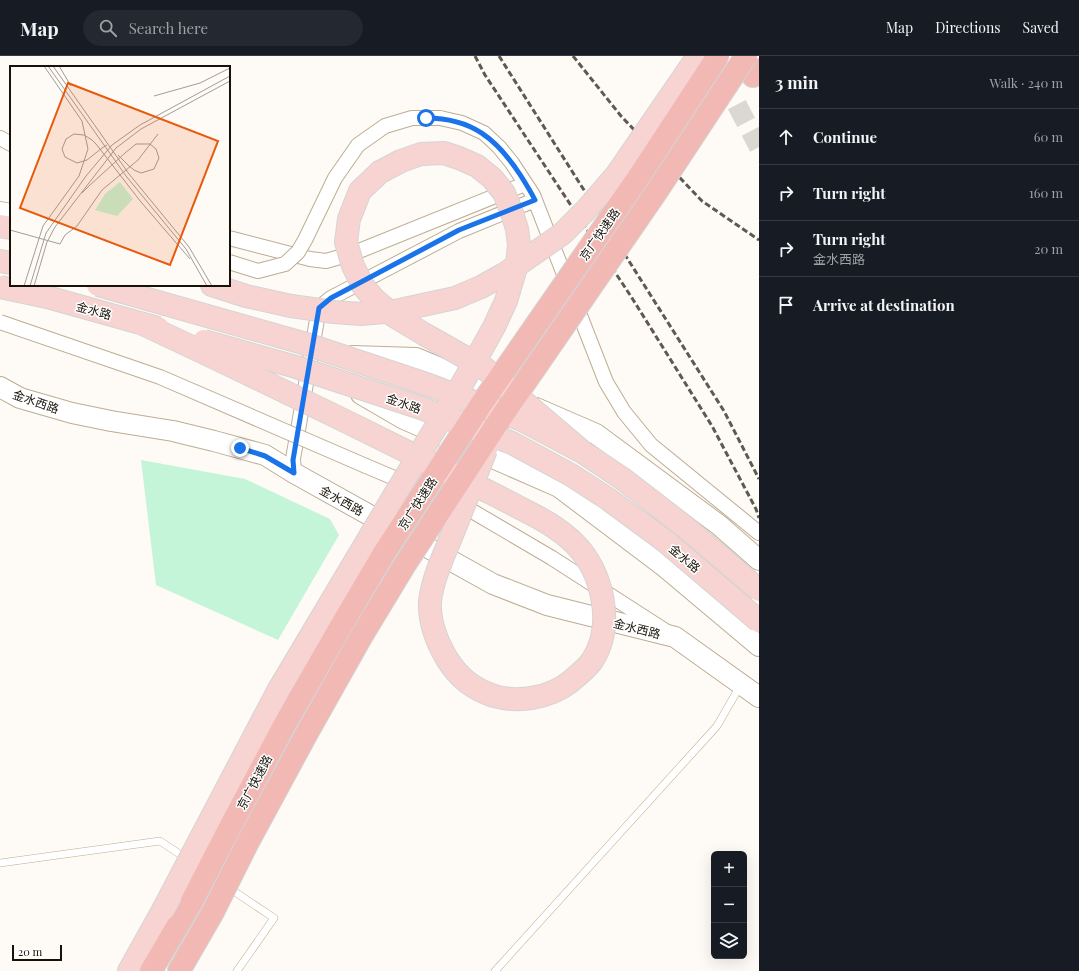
<!DOCTYPE html>
<meta charset="utf-8">
<style>
:root{--surface:#171b24;--page:#242831;--text:#f1f3f6;--muted:#9ea1a6;--line:#363941}
body{margin:0;font-family:"Playfair Display","Noto Sans SC",serif;background:var(--page);color:var(--text)}
.controls{position:absolute;right:12px;bottom:12px;display:grid;overflow:hidden;border-radius:6px;box-shadow:0 4px 16px #0002}
.controls button{width:36px;height:36px;display:grid;place-items:center;padding:0;border:0;border-bottom:1px solid var(--line);background:var(--surface);color:var(--text);font:20px sans-serif}
.scale{position:absolute;left:12px;bottom:10px;width:50px;box-sizing:border-box;padding-left:4px;border:2px solid #171208;border-top:0;font-size:11px;line-height:14px;white-space:nowrap;color:#171208;-webkit-text-stroke:3px #fff;paint-order:stroke}
.stop{position:absolute;width:12px;height:12px;margin:-9px;border:3px solid #1a73e8;border-radius:50%;background:#fff}
.stop.end{background:#1a73e8;border-color:#fff;box-shadow:0 1px 4px #0008}
.list{margin:0;padding:0;list-style:none}
h2{display:flex;justify-content:space-between;align-items:center;height:52px;margin:0;padding:0 16px;font-size:17px}
h2 small{font-size:13px;font-weight:400;color:var(--muted)}
.list li{display:grid;grid-template-columns:26px 1fr auto;gap:12px;align-items:center;box-sizing:border-box;height:56px;padding:0 16px;border-top:1px solid var(--line)}
.list b{display:block;font-size:15px;white-space:nowrap}
.list p{margin:0;font-size:13px;white-space:nowrap;color:var(--muted)}
.list em{font-size:13px;font-style:normal;color:var(--muted)}
.icon{flex:none;width:22px;height:22px;fill:none;stroke:currentColor;stroke-width:2;stroke-linecap:round;stroke-linejoin:round}
.map{position:relative;flex:none;width:759px;height:915px;overflow:hidden}
header{display:flex;align-items:center;gap:24px;box-sizing:border-box;height:56px;padding:0 20px;background:var(--surface);border-bottom:1px solid var(--line)}
header strong{font-size:19px}
nav{display:flex;gap:22px;margin-inline-start:auto;font-size:14px}
.search{width:280px;height:36px;background:var(--page);display:flex;align-items:center;gap:10px;box-sizing:border-box;padding:0 14px;border-radius:22px;color:var(--muted);font-size:15px}
main{display:flex}
aside{flex:1;background:var(--surface)}
.map>svg:first-child{display:block}
</style>
<header>
<strong>Map</strong>
<div class="search"><svg class="icon" aria-label="search" viewBox="0 0 24 24"><circle cx="10" cy="10" r="6"/><path d="M15 15l6 6"/></svg>Search here</div>
<nav><a>Map</a><a>Directions</a><a>Saved</a></nav>
</header>
<main>
<div class="map">
<svg width="759" height="915" viewBox="0 0 759 915">
<rect width="100%" height="100%" fill="#fefaf5"/>
<path fill="#c5f5d8" d="M141,404L245,423L330,463L339,479L278,584L156,529Z"/>
<g fill="none" stroke-linecap="round" stroke-linejoin="round">
<path stroke="#dbd7d1" stroke-width="20" stroke-dasharray="20 10" stroke-linecap="butt" d="M699,2L736,47L759,91"/>
<defs>
<path id="lane" d="M0,807L160,785L187,803
M208,818L274,862L237,915
M495,915L717,670L740,630"/>
<path id="street" d="M440,62L462,67L484,77L499,91L512,107L533,139L606,326L624,356L651,389L759,477
M0,82L11,88
M0,153L11,155
M229,182L310,203L326,205L354,197L525,128
M366,410L472,455L552,502L667,576
M294,417L293,403L319,252L331,242L459,175L535,144"/>
<path id="secondary" d="M352,300L416,302L506,340
M0,331L20,342L72,357L111,365L173,375L214,385L265,399L294,417L493,528L547,549L675,581L759,641
M361,338L404,363L559,431L665,511L759,590
M536,352L596,378L719,469L759,504"/>
<path id="primary" d="M0,170L11,172
M0,205L11,207
M212,229L246,240L291,250
M129,915L163,854"/>
<path id="highway" d="M753,20L759,14
M151,915L192,845
M179,915L213,856"/>
</defs>
<use href="#lane" stroke="#bdad93" stroke-width="8"/>
<use href="#street" stroke="#bdad93" stroke-width="16"/>
<use href="#secondary" stroke="#bdad93" stroke-width="22"/>
<use href="#primary" stroke="#d5d4d3" stroke-width="24"/>
<use href="#highway" stroke="#d5d4d3" stroke-width="24"/>
<use href="#lane" stroke="#fff" stroke-width="7"/>
<use href="#street" stroke="#fff" stroke-width="14"/>
<use href="#secondary" stroke="#fff" stroke-width="20"/>
<use href="#primary" stroke="#f7d4d2" stroke-width="22"/>
<use href="#highway" stroke="#f1b8b4" stroke-width="22"/>
<path stroke="#5e5a51" stroke-width="3" stroke-dasharray="6 3" stroke-linecap="butt" d="M475,0L485,19L632,242L712,370L756,453L759,462
M499,0L724,355L759,423
M573,0L621,60L702,145L759,184"/>
<defs>
<path id="street-bridge" d="M229,206L258,215L285,208L298,196L305,184L335,122L358,89L385,70L412,62H440
M0,266L160,321L366,410"/>
<path id="primary-bridge" d="M98,229L303,287L429,329L522,364L584,397L623,423L684,470L759,534
M0,231L47,241L158,272
M291,250L334,256L361,258L395,255L455,242L481,231L506,217L562,178L586,154L617,118L698,0
M143,268C241,314 338,361 434,409C463,423 492,437 520,452C540,462 559,472 575,488C603,516 615,570 592,605C586,613 578,619 570,626C549,642 519,647 494,640C473,633 459,622 447,603C437,586 429,566 430,546C432,524 444,499 452,479C463,451 475,422 486,394
M204,285L296,311L421,352L512,387L571,419L608,443L665,485L759,565
M163,854L278,635L394,440L461,330L494,271L506,245L517,208L519,189L517,173L511,154L504,137L492,122L477,110L459,102L444,97L421,98L401,105L380,116L360,135L349,163L346,186L353,210L363,230L374,243L394,260L424,278L484,312L584,397"/>
<path id="highway-bridge" d="M192,845L228,775L286,666L341,570L384,497L484,344L638,122L718,0
M213,856L248,786L307,677L361,581L404,510L504,357L657,135L746,0"/>
</defs>
<use href="#street-bridge" stroke="#bdad93" stroke-width="16" stroke-linecap="butt"/>
<use href="#primary-bridge" stroke="#d5d4d3" stroke-width="24" stroke-linecap="butt"/>
<use href="#highway-bridge" stroke="#d5d4d3" stroke-width="24" stroke-linecap="butt"/>
<use href="#street-bridge" stroke="#fff" stroke-width="14"/>
<use href="#primary-bridge" stroke="#f7d4d2" stroke-width="22"/>
<use href="#highway-bridge" stroke="#f1b8b4" stroke-width="22"/>
</g>
<g fill="none" stroke-linecap="round" stroke-linejoin="round">
<path stroke="#1a73e8" stroke-width="5" d="M240,392L265,400L294,417L293,404L319,252L331,242L459,174L535,144C531,136 526,128 521,120C497,83 472,62 426,62"/>
</g>
<g text-anchor="middle" dominant-baseline="central" stroke-width="3" stroke-linejoin="round" paint-order="stroke">
<g font-size="12" fill="#171208" stroke="#fff">
<text transform="translate(599 178) rotate(-55)">京广快速路</text>
<text transform="translate(94 254) rotate(15)">金水路</text>
<text transform="translate(36 345) rotate(19)">金水西路</text>
<text transform="translate(404 347) rotate(19)">金水路</text>
<text transform="translate(342 444) rotate(29)">金水西路</text>
<text transform="translate(417 447) rotate(-57)">京广快速路</text>
<text transform="translate(685 502) rotate(40)">金水路</text>
<text transform="translate(637 572) rotate(14)">金水西路</text>
<text transform="translate(254 726) rotate(-62)">京广快速路</text>
</g>
</g>
<g transform="translate(10 10)">
<rect width="220" height="220" fill="#fefaf5"/>
<path d="M110,116L123,133L107,150L85,144L95,128Z" fill="#c5f5d8"/>
<path fill="none" stroke="#a29d96" stroke-width="1" d="M38,0L116,110L176,183L197,220M43,0L119,108L179,181L202,220M49,0L61,20M144,30L190,17L220,2M97,79L92,82L77,94L67,97L55,91L52,83L56,73L64,68L74,69L82,74L86,78L93,87L131,136L180,193M72,127L79,120L115,87L126,78H140L146,83L149,92L144,103L131,107L124,104L119,100L108,89M0,164L50,178L55,169L67,160L92,124L128,94L148,68M14,220L33,160L69,110L78,83L72,55L34,0M20,220L36,167L76,110L102,79L130,59L220,10M24,220L37,176L45,161L106,82L131,63L220,15"/>
<path fill="#e8590c" fill-opacity="0.15" stroke="#e8590c" stroke-width="2" d="M58,17L208,75L160,199L10,142Z"/>
<rect width="220" height="220" fill="none" stroke="#171208" stroke-width="2"/>
</g>
</svg>
<div class="controls">
<button>+</button>
<button>−</button>
<button><svg class="icon" aria-label="layers" viewBox="0 0 24 24"><path d="M12 4l9 5-9 5-9-5zM3 14l9 5 9-5"/></svg></button>
</div>
<div class="scale">20 m</div>
<div class="stop" style="left:426px;top:62px"></div>
<div class="stop end" style="left:240px;top:392px"></div>
</div>
<aside>
<h2>3 min<small>Walk · 240 m</small></h2>
<ul class="list">
<li><svg class="icon" aria-label="ahead" viewBox="0 0 24 24"><path d="M12 20V5M6 11l6-6 6 6"/></svg><div><b>Continue</b></div><em>60 m</em></li>
<li><svg class="icon" aria-label="right" viewBox="0 0 24 24"><path d="M7 20v-9h11M14 6l5 5-5 5"/></svg><div><b>Turn right</b></div><em>160 m</em></li>
<li><svg class="icon" aria-label="right" viewBox="0 0 24 24"><path d="M7 20v-9h11M14 6l5 5-5 5"/></svg><div><b>Turn right</b><p>金水西路</p></div><em>20 m</em></li>
<li><svg class="icon" aria-label="arrive" viewBox="0 0 24 24"><path d="M6 21V4h12l-3 4 3 4H6"/></svg><div><b>Arrive at destination</b></div></li>
</ul>
</aside>
</main>
